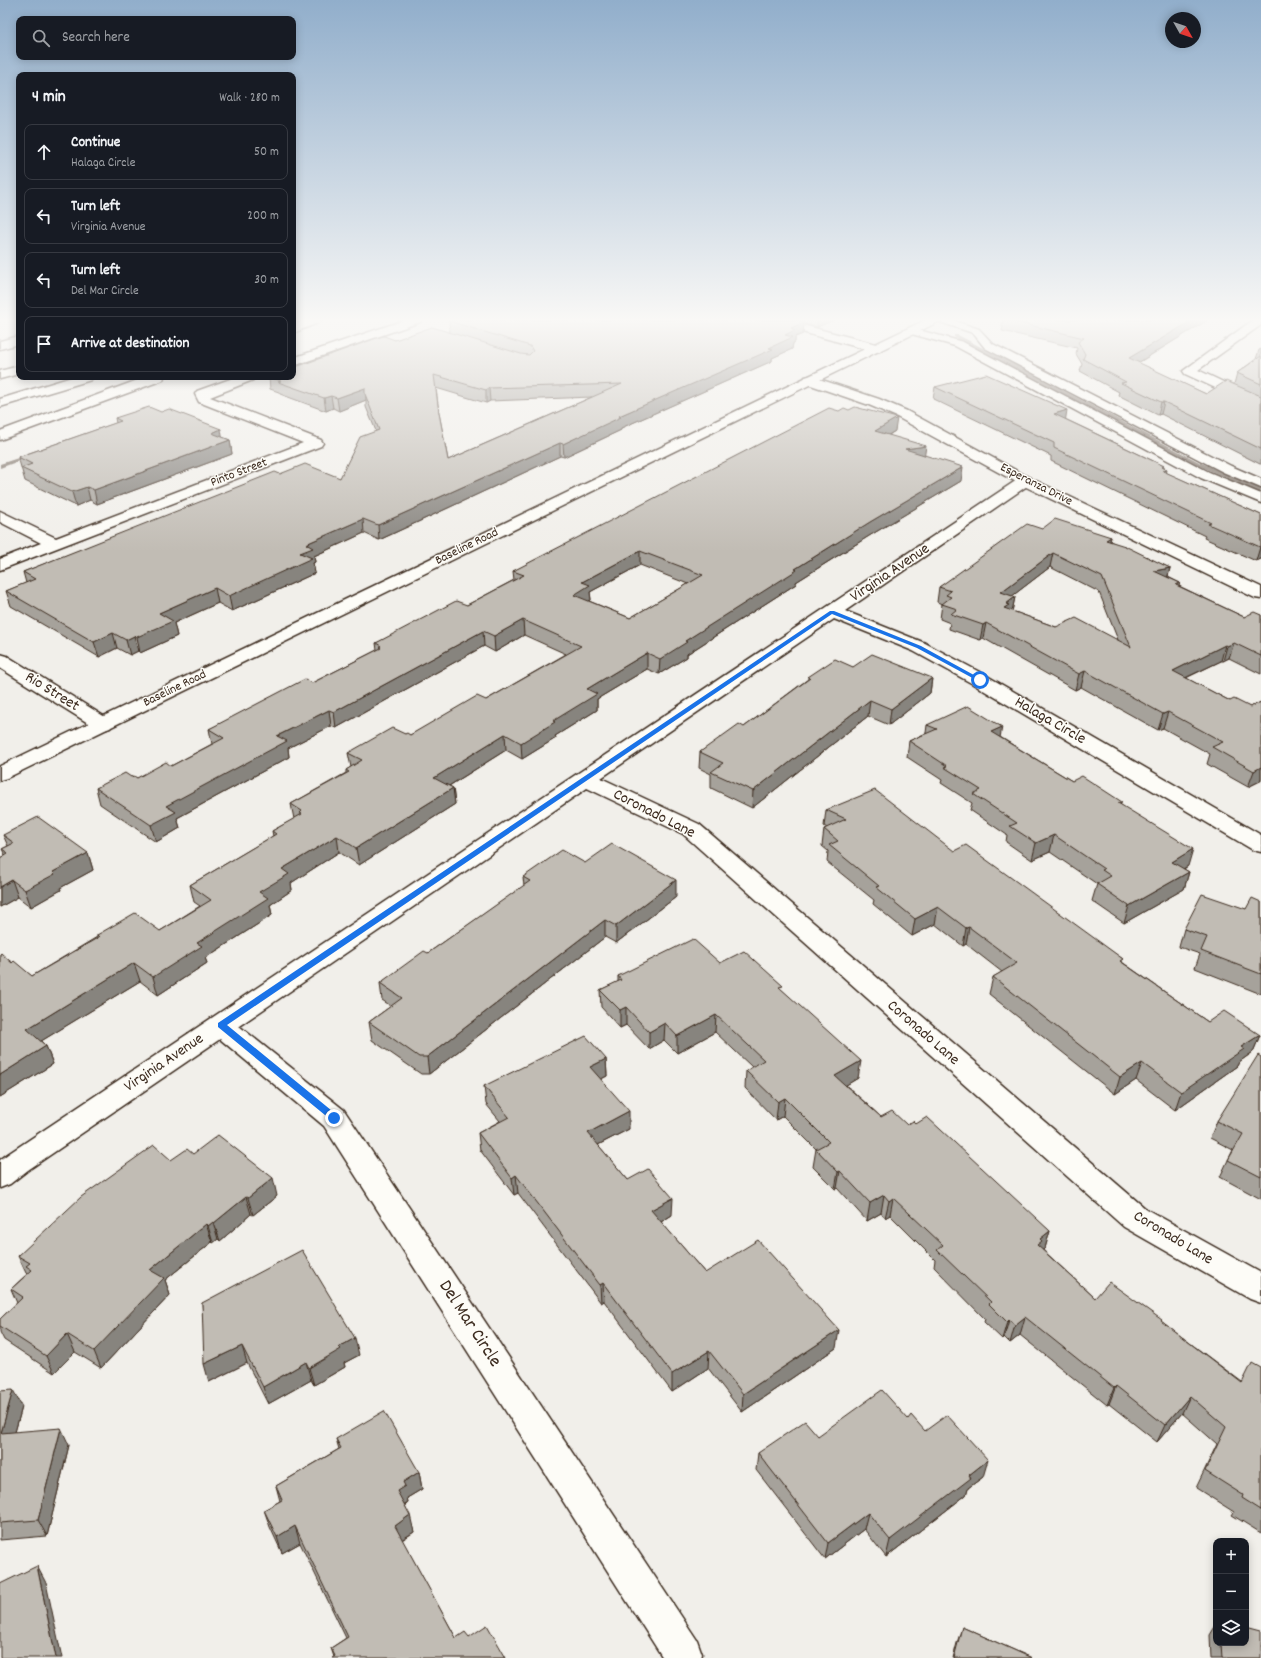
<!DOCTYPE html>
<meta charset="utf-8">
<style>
:root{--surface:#171b24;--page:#20242c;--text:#f1f3f6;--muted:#9ea1a6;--line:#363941}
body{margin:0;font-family:Dekko,sans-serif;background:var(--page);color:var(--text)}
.controls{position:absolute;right:12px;bottom:12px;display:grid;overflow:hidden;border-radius:8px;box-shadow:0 2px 10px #0003}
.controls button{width:36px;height:36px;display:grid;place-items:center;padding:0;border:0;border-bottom:1px solid var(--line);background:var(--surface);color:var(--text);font:20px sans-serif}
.compass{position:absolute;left:1165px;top:12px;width:36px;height:36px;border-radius:50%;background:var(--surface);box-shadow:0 2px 10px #0003;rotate:130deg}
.stop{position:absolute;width:12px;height:12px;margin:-9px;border:3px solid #1a73e8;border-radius:50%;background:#fff}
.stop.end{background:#1a73e8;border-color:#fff;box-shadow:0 1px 4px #0008}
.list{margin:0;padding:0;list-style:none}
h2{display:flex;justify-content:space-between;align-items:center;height:52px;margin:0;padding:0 16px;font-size:17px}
h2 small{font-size:13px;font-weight:400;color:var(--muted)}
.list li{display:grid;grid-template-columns:26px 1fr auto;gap:12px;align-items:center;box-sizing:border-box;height:56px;margin:0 8px 8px;padding:0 8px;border:1px solid var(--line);border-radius:8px}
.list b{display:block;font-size:15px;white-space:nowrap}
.list p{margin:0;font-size:13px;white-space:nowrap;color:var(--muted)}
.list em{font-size:13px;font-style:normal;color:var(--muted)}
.icon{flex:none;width:22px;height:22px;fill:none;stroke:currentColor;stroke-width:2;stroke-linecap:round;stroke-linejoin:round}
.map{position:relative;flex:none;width:1261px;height:1658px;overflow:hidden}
.search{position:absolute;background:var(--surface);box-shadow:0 2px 10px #0003;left:16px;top:16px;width:280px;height:44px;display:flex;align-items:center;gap:10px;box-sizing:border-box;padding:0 14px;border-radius:8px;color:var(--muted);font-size:15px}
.panel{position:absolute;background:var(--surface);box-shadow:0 2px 10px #0003;left:16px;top:72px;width:280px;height:308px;border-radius:8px}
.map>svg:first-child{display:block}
</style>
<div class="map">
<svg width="1261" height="1658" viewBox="0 0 1261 1658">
<rect width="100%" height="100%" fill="#f1efea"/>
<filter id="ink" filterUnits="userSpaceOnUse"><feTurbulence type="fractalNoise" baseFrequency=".025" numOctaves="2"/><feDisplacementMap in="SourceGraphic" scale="8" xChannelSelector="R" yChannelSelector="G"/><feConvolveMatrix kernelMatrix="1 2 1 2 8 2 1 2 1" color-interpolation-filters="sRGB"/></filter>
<g filter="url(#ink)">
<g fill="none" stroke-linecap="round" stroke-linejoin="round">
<path fill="#80746b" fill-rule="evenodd" d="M954,335H958L1197,461L1261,489V493L1193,463L954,337Z
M27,455L32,456L0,468V464Z"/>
<defs>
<path id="lane" d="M938,320H952L979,329L993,344L1231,466L1261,479V488L1223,472L985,348L973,333L940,322Z
M911,328L963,342L1209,472L1261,494V503L1201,478L955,346L908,333L906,331L908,329Z"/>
<path id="street" d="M405,320H422L420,322L293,366V358Z
M763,320H783L880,345L882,348L880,351L876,352L765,322Z
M1253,320H1261V325L1198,370L1261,400V409L1185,374L1183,371Z
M236,377H254L253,380L210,397L321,440L323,443L321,446L0,570V559L41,543L0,522V511L56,538L303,443L199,402L195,394L197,391Z
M1025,477L1030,478L1032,481L1030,484L845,611L925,643L987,676L1261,835V852L1253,850L973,684L913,651L834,619L601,778L699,824L1146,1209L1261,1273V1303L1250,1299L1124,1227L683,834L587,788L239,1026L344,1110L697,1640L702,1654L701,1658H663L324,1126L220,1039L28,1170L10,1184L0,1188V1160L8,1154L1020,478Z
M0,654L7,656L110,720L113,724L110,728L103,730L96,728L0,668Z"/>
<path id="secondary" d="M810,376L879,399L907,411L1030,478L1261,587V599L1255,598L1020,484L897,417L869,405L805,383L804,380L805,377Z"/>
<path id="primary" d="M925,320H940L938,322L7,778L0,780V766Z"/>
<path id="highway" d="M306,320H322L320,322L293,333V325Z
M19,336V344L0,349V341Z
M19,366V374L0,379V371Z
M72,377H92L91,380L0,407V399Z
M146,377H164L163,380L0,440V431Z"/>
</defs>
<use href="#lane" stroke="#3b2a1e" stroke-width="3"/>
<use href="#street" stroke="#3b2a1e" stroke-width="3"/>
<use href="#secondary" stroke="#3b2a1e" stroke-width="3"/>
<use href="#primary" stroke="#3b2a1e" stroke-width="3"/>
<use href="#highway" stroke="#3b2a1e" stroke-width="3"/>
<use href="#lane" fill="#fdfcf7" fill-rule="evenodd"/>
<use href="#street" fill="#fdfcf7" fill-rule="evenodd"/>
<use href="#secondary" fill="#fdfcf7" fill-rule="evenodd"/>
<use href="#primary" fill="#fdfcf7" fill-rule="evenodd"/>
<use href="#highway" fill="#fdfcf7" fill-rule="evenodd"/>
</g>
<path fill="#a6a29b" stroke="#3b2a1e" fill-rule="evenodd" d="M453,320H834L817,327L804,324L803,334L795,337V342L793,343L792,349L772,358V361L621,428V430L564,457L560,456L379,540L364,533L314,556L315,562L313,563L315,573L232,611L218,603L174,623L177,636L140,653L138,651L130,655L117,648L99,657L11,606L6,591L26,583L23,572L280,474L340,478L376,431L366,407V400L339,411L333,408L326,411L280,394L279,392L270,389L269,377L395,340L450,333L449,321ZM436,388L486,403L490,401L592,397L448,460L439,413Z
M1003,320H1208L1138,363L1206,394L1234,384L1237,373L1256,359L1259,350L1261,349V464H1260L1161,414L1158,415L1118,395L1119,392L1080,371L1082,364L1076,354L1077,348L1002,331L1003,326H1002Z
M935,387L1065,419L1164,466V468L1167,473L1261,515V559L1256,561L1204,538L1205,536L1051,461V456L933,399Z
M115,418L222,437L230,440L232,454L97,504L90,500L76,506L25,481L18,457L116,423Z
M895,431L889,435L925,456L961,481L869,536L796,582V584L687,654V657L659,674L647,669L597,699V710L555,736L556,738L522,759L506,750L449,786L453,788L455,804L359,865L339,852L291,883L292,890L270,905L272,915L205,958L207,963L158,995L140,981L41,1041L46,1046L53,1064L0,1097V954L32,976L97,937V935L160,931L200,906L194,902L190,885L273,836L272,831L294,819L291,804L346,773V770L351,767L348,753L405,734L410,735L486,700L566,654L524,635L495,652L484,646L336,728L331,726L288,748L289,757L177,818L180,828L156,842L100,804L96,788L131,777L137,778L171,766L212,744L209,729L312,683L377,650L376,643L467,605L514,580L513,571ZM640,565L688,584L630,618L589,601L591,600L590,592Z
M1042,529L1111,537L1110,541L1170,568L1168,577L1180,583L1179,586L1244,617L1261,615V674L1229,658L1223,661H1221L1186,678L1230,701L1250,707L1261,702V781H1260L1248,787L1207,764L1210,754L1163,728L1158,730L1081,687L1075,690L983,638L980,640L949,629L950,623L940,619L942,604L937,602L939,587ZM1050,567L1099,592L1118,640L1056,627L1012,611L1015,597L1012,596Z
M853,667L932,678L930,693L889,725L868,716L752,808L711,788V774L699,768L700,752L744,727L808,679V677Z
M927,725L1000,737L1072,781L1121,805L1188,866L1184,869L1189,872L1184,889L1124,923L1092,901L1097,884L1050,852L1032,860L1006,842L1007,835L970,810L972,803L941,783L942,780L907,757L909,741L926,733Z
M826,810L954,851L1123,959L1122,962L1208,1022L1260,1035L1253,1052L1239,1062L1237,1066L1175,1110L1136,1080L1115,1094L989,994L993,977L1002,972L966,944L963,946L935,924L912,936L873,904L874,900L827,862L828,851L822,846L824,829L827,828L824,826Z
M3,835L88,853L93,870L60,888L61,890L31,907L18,897L0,907V858L5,855L2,849L8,846Z
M585,863L676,897L616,943L605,937L429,1074H421L372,1040L369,1022L391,1006L382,1000L380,983L428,953L524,886L523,877Z
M1261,902V994L1195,968L1200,954L1179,947L1184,929L1246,909Z
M720,963L782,990L858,1078L846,1085L881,1117L907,1125L916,1124L1050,1231L1045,1248L1043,1250L1095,1298L1162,1322L1242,1382L1261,1368V1533L1232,1515L1234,1512L1196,1488L1217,1444L1182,1413L1157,1442L1109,1404L1107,1405L1020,1335L1010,1343L1004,1337L1002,1339L984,1322L985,1319L934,1267L935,1260L890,1215L885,1218L881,1213L867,1221L837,1188L835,1189L813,1167L816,1149L783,1116L776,1120L745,1088L746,1071L752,1067L715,1032L677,1053L664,1040L649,1049L626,1025L620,1028L601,1007L600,990L618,982V976Z
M1261,1057V1199L1220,1177L1228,1160L1233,1150L1210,1138L1217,1121Z
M606,1059L607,1076L601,1079L629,1129L598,1145L628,1180L672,1215L661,1222L705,1273L836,1348L742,1412L708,1368L672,1392L604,1301L601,1303L518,1193L514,1195L480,1150L478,1133L500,1121L486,1104L484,1086Z
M171,1160L277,1196L253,1215L251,1214L220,1241L218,1239L213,1243L212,1242L165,1280L170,1295L101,1368L75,1352L54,1373L4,1340L0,1332V1319L17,1303L11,1289L27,1274L26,1273L18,1256Z
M202,1303L359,1355L344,1363L345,1367L314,1385L311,1380L268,1404L247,1363L209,1382Z
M0,1391L22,1407L15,1432L69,1445L47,1536L0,1540Z
M908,1419L925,1431L983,1477L968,1488L966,1495L886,1557L864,1529L825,1559L756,1470L758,1453L818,1436Z
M336,1439L419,1472L422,1489L407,1498L408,1502L405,1505L414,1532L402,1540L456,1638L469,1637L506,1658L334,1657L331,1648L346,1638L300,1543L282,1553L270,1527L264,1510L280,1501L276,1486L339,1449Z
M1216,1625V1643H1246L1261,1658H1211L1210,1635Z
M962,1627L1032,1658H953L957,1643Z"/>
<path fill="#87847e" stroke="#3b2a1e" d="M818,320H834L817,327Z
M1193,320H1208L1126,370L1129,358Z
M804,322L803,334L795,337V342L793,343L792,349L772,358V361L621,428V430L564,457L563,444L619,416L769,348L785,335L791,328Z
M365,388L366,400L339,411L337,398Z
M489,388L490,401L486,403V390Z
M331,396L333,408L326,411L324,398Z
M1161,402H1164L1161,414L1158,415Z
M1067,410L1065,423L1054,414Z
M897,418L895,431L873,444L875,431Z
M221,429L223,442L212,433Z
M230,440L232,454L97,504L94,490Z
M560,443V456L379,540L378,525Z
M926,446L924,459L905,449Z
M1164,466L1163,471L1167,470L1164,483L1162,467Z
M963,467L961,481L869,536L796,582V584L687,654V657L659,674L660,659L685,641L795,569L870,522Z
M87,487L90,500L76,506L72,492Z
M363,519L364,533L314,556L315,562L313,563L315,573L232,611L229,596L300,553L306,544Z
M1111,537L1107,551L1106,540Z
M1261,546V559L1256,561L1260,547Z
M640,551V565L590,592L591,600L574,609V595L582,582Z
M1053,553L1050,567L998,607L1001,592Z
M1170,568L1166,583L1154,571Z
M215,588L218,603L174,623L177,636L140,653L137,637L159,613Z
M1015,597L1012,612L1001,623L1006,604Z
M523,620L524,635L495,652L494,636Z
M986,623L983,638L980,640L983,625Z
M483,631L484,646L336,728L334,712Z
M113,633L117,648L99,657L94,642Z
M134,636L138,651L130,655L126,640Z
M1234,643L1229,658L1223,661L1227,646Z
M1225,645L1221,661L1168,686L1173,671Z
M647,653V669L597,699V710L555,736L556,738L522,759L521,743L553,721L587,689Z
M1085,671L1081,687L1075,690L1079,674Z
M932,678L930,693L889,725L891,709Z
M870,700L868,716L752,808L753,791Z
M329,710L331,726L288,748L289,757L177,818L180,828L156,842L151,825L166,806L277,736Z
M1168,712L1163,728L1158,730L1163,714Z
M1002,727L999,743L991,732Z
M505,734L506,750L436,794L434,778Z
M1261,767V778L1260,781L1248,787L1254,771Z
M453,788L455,804L359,865L356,848Z
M1054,835L1050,852L1032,860L1036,843Z
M337,836L339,852L291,883L292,890L270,905L272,915L205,958L207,963L158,995L153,977L197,943L259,892L282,869Z
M1193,849L1188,866L1167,878L1172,862Z
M88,853L93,870L60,888L61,890L31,907L25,890L53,872Z
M1189,872L1184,889L1124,923L1129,906Z
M12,880L18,897L0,907V887Z
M676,880V897L616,943V926Z
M938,907L935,924L912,936L915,919Z
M605,920V937L429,1074L427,1057Z
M969,927L966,944L963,946L966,928Z
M134,963L140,981L33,1046L27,1029Z
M626,1007V1025L620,1028V1010Z
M716,1015L715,1032L677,1053V1036Z
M665,1023L664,1040L649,1049V1032Z
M1260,1035L1253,1052L1239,1062L1237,1066L1175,1110L1181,1092L1241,1047Z
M46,1046L53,1064L0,1097V1075Z
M606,1059L607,1076L591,1084L590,1067Z
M861,1061L858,1078L833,1093L835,1076Z
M1142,1063L1136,1080L1115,1094L1120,1077Z
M785,1098L783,1116L776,1120L778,1102Z
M629,1111V1129L588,1150V1133Z
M840,1171L837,1188L835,1189L838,1172Z
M516,1175L518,1193L514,1195L512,1178Z
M273,1178L277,1196L253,1215L248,1198Z
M884,1195L881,1213L867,1221L870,1203Z
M246,1197L251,1214L220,1241L214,1223Z
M673,1198L672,1215L651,1228V1210Z
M893,1198L890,1215L885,1218L889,1201Z
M213,1222L218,1239L213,1243L208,1226Z
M206,1224L212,1242L165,1280L170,1295L101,1368L94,1351L150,1270Z
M1050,1231L1045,1248L1039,1253L1037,1245L1040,1239Z
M603,1283L604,1301L601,1303L600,1285Z
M1025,1317L1020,1335L1010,1343L1015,1325Z
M1009,1320L1004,1337L1002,1339L1007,1322Z
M839,1330L836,1348L742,1412L743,1394Z
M67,1334L75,1352L54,1373L46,1356Z
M355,1338L359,1355L344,1363L345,1367L314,1385L309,1368L339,1347Z
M242,1346L247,1363L209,1382L204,1364Z
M709,1351L708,1368L672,1392V1374Z
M306,1362L311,1380L268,1404L263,1387Z
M1116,1386L1109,1404L1107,1405L1114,1388Z
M13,1390L22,1407L10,1450L1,1433Z
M1190,1396L1182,1413L1157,1442L1165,1425Z
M61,1428L69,1445L47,1536L38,1520Z
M988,1460L983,1477L968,1488L966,1495L886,1557L890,1540L969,1475Z
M419,1472L422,1489L407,1498L408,1502L400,1507L397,1491L403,1482Z
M868,1513L864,1529L825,1559L828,1543Z
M410,1515L414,1532L398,1542L395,1526Z
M295,1526L300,1543L282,1553L277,1537Z
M37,1566L46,1583L62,1658H56Z"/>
<path fill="#c1bcb4" stroke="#3b2a1e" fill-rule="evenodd" d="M453,320H795L804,322L791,328L795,330L785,335L793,337L769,348L773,349L619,416L621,417L563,444L560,443L378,525L363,519L306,544L313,548L300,553L312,558L229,596L215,588L159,613L173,621L137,637L134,636L126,640L113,633L94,642L6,591L35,579L23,572L275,472L280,474L305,464L340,478L360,437L379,430L365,394V388L337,398L331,396L324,398L278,382L281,381L269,377H293V368L377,338L384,336L395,340L432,327L521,354L529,355L533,351L530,346L449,321ZM434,375L486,390L489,388L622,384L448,460L439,413Z
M1008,320H1193L1129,358L1206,394L1226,381L1261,396V449L1164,402H1161L1121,383L1126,382L1083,359L1085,354L1078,342L1084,338Z
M1261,356V384L1237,373Z
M986,374L1067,410L1054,414L1164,466L1162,467L1167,470L1163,471L1261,515V546L1260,547L1208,524L1211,523L1054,448V443L935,387Z
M149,407L161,412L169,409L221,429L212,433L230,440L94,490L87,487L72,492L21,468L32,464L18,457L121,421L115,418Z
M855,407L897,418L875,431L926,446L905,449L963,467L870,522L795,569L797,570L685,641L687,642L660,659L647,653L587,689L597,694L553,721L555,722L521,743L505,734L434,778L453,788L356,848L337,836L282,869L289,874L259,892L268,898L197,943L202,946L153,977L134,963L27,1029L46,1046L0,1075V954L1,953L12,963L14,961L32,976L99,937L97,935L135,913L160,931L211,900L190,885L276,834L272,831L302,814L300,813L302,811L291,804L349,772L346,770L362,760L348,753L392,728L405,734L407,733L410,735L477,696L486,700L581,646L523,620L494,636L483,631L334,712L329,710L277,736L287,741L166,806L176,812L151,825L96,788L125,773L131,777L134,776L137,778L166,762L171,766L224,738L209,729L305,679L312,683L381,648L379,647L381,646L376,643L456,601L467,605L524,575L513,571L829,408L839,411L844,408L849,410ZM640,551L703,575L630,618L574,595L590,585L582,582Z
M1055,519L1111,537L1106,540L1125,546L1170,568L1154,571L1180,583L1176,585L1244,617L1254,612L1261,615V656L1234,643L1227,646L1225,645L1173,671L1230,701L1234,699L1250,707L1261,702V767L1254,771L1212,747L1223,742L1168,712L1163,714L1085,671L1079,674L986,623L983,625L951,614L957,609L942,604L951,597L946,595L951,591L939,587L1027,524L1042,529ZM1053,553L1102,577L1131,647L1076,618L1056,627L1004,608L1009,605L1006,604L1015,597L1001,592Z
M872,654L932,678L891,709L870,700L753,791L711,772L723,763L700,752L739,724L744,727L810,678L808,677L835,659L853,667Z
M968,706L1002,727L991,732L1072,781L1082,776L1122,802L1118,803L1193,849L1172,862L1189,872L1129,906L1097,884L1111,876L1102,870L1104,869L1054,835L1036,843L1010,826L1017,823L973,794L981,790L944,767L947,766L909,741L937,729L927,725Z
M875,790L954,851L966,845L1123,959L1120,961L1208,1022L1224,1011L1260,1035L1241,1047L1244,1049L1181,1092L1142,1063L1120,1077L993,977L1017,963L969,927L966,928L938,907L915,919L876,887L879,886L829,845L838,841L824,829L846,819L826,810Z
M38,817L88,853L53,872L55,874L25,890L12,880L0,887V858L8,853L2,849L14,843L3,835Z
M612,844L676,880L616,926L605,920L427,1057H419L369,1022L402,998L380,983L424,951L428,953L530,881L523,877L562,850L585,863Z
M1202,894L1246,909L1252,898L1261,902V974L1201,951L1207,937L1184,929Z
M693,939L720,963L744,951L783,986L779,987L861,1061L835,1076L881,1117L892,1111L907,1125L913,1121L916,1124L927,1117L1050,1231L1040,1239L1042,1241L1037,1245L1095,1298L1109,1282L1162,1320L1161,1321L1242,1383L1252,1363L1261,1368V1510L1242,1498L1243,1495L1205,1471L1226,1427L1190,1396L1165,1425L1116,1386L1114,1388L1025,1317L1015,1325L1009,1320L1007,1322L989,1304L991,1302L937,1250L943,1245L893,1198L889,1201L884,1195L870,1203L840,1171L838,1172L816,1149L829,1142L785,1098L778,1102L746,1071L764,1060L716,1015L677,1036L665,1023L649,1032L626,1007L620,1010L600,990L621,980L618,976Z
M586,1036L606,1059L590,1067L629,1111L588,1133L628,1180L648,1169L673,1198L651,1210L705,1273L758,1240L839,1330L743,1394L709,1351L672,1374L603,1283L600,1285L516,1175L512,1178L478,1133L509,1117L484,1086Z
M1258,1055L1261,1057V1177L1228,1160L1243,1134L1217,1121Z
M218,1135L273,1178L248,1198L246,1197L214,1223L213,1222L208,1226L206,1224L150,1270L164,1278L94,1351L67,1334L46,1356L0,1326V1319L23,1297L11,1289L32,1270L26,1266L30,1263L18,1256L81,1197L154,1145L171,1160L187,1149L193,1154Z
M302,1250L355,1338L339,1347L341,1349L309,1368L306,1362L263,1387L242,1346L204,1364L202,1303Z
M13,1390L1,1433L61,1428L38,1520L0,1523V1391Z
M882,1390L908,1419L911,1415L925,1431L947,1415L988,1460L969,1475L971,1478L890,1540L868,1513L828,1543L758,1453L805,1421L818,1436Z
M384,1411L419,1472L403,1482L405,1486L397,1491L410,1515L395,1526L456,1638L465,1632L469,1637L487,1625L506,1658H332L335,1656L331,1648L348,1637L295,1526L277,1537L264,1510L282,1500L276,1486L341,1448L336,1439Z
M37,1566L56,1658H0V1584Z
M1246,1626L1261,1630V1658H1222L1221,1643H1246Z
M962,1627L1032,1658H954Z"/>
</g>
<linearGradient id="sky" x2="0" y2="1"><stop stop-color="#91aecb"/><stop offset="0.58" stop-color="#f9f8f6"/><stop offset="1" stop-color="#f9f8f6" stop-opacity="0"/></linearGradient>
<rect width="1261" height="552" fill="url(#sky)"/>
<path fill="#1a73e8" d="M830,611H834L921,646L983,680L978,681L917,648L832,614L227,1025L337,1115L339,1118L337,1120H331L218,1027V1023Z"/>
<g text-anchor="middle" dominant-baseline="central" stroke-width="3" stroke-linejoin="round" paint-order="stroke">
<g font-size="13" fill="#3b2a1e" stroke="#fdfcf7">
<text transform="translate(239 473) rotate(-21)">Pinto Street</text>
<text transform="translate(1036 485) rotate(27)">Esperanza Drive</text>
<text transform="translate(467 547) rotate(-26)">Baseline Road</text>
<text transform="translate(175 689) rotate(-26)">Baseline Road</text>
</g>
<g font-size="16" fill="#3b2a1e" stroke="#fdfcf7">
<text transform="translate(890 573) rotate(-34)">Virginia Avenue</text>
<text transform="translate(52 692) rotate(32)">Rio Street</text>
<text transform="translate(1050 721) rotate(30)">Halaga Circle</text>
<text transform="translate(654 814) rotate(27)">Coronado Lane</text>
<text transform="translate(923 1033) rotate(41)">Coronado Lane</text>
<text transform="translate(164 1063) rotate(-34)">Virginia Avenue</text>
<text transform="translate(1173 1238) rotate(31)">Coronado Lane</text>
</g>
<g font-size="19" fill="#3b2a1e" stroke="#fdfcf7">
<text transform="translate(469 1324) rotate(57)">Del Mar Circle</text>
</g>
</g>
</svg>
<div class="controls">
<button>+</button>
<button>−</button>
<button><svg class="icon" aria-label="layers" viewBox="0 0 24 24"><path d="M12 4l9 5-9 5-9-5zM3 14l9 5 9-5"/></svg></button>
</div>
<svg class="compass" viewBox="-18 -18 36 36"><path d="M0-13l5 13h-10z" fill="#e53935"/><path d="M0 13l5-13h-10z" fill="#9ea1a6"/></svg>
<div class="stop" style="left:980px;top:680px"></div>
<div class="stop end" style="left:334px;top:1118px"></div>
<div class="search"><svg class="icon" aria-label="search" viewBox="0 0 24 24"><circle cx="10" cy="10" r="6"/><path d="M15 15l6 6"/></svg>Search here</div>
<section class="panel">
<h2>4 min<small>Walk · 280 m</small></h2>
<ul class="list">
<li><svg class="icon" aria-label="ahead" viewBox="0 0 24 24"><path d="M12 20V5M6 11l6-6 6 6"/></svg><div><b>Continue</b><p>Halaga Circle</p></div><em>50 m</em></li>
<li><svg class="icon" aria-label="left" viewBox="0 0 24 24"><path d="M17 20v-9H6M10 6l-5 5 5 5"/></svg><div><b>Turn left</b><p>Virginia Avenue</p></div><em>200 m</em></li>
<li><svg class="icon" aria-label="left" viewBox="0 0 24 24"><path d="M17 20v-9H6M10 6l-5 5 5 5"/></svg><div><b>Turn left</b><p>Del Mar Circle</p></div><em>30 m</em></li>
<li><svg class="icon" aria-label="arrive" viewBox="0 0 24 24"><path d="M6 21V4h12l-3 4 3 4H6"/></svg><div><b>Arrive at destination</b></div></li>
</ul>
</section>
</div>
